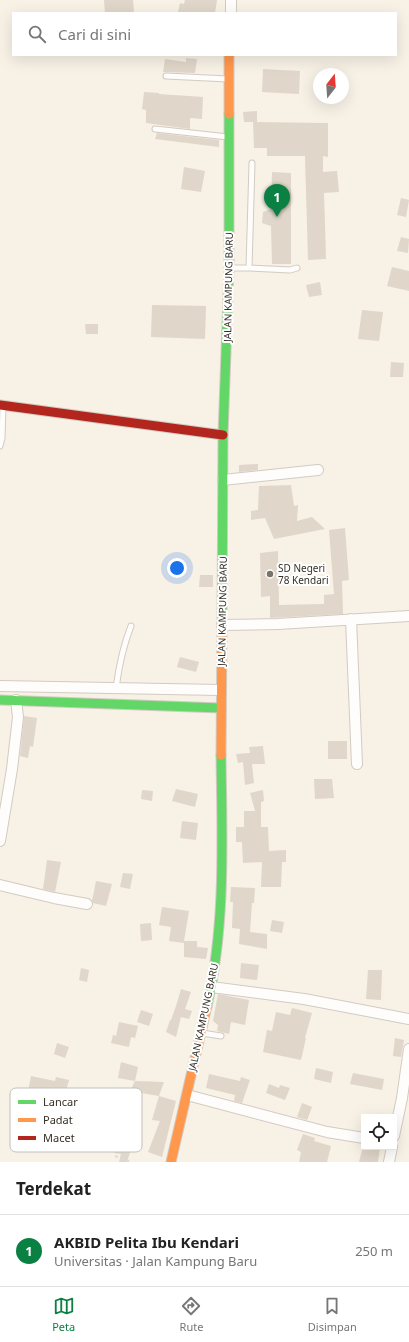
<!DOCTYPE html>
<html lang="id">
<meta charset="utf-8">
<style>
:root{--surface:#fff;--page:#f2f2f2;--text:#222;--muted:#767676;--line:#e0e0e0;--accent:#0b8043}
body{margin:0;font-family:"Noto Sans",sans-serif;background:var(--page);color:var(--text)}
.controls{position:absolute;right:12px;bottom:12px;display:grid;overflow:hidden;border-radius:0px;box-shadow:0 4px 16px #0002}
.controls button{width:36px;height:36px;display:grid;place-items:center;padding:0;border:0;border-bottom:1px solid var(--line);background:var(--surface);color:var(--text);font:20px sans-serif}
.compass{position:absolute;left:313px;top:68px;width:36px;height:36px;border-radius:50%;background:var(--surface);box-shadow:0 4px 16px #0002;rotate:17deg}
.you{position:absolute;left:177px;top:568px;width:14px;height:14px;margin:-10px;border:3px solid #fff;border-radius:50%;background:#1a73e8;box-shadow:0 0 0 6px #1a73e833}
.badge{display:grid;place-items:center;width:26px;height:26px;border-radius:50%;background:var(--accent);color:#fff;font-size:13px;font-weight:700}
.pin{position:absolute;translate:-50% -33px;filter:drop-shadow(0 1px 2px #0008)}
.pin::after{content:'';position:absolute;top:21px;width:14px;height:12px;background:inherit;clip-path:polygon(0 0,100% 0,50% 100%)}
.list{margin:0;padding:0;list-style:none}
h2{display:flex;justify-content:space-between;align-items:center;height:52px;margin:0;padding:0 16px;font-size:17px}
h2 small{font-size:13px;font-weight:400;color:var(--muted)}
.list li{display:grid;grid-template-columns:26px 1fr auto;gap:12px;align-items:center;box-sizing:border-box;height:72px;padding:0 16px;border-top:1px solid var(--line)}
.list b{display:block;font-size:15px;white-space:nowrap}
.list p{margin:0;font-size:13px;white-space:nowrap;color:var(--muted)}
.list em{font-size:13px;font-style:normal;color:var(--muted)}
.icon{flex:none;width:22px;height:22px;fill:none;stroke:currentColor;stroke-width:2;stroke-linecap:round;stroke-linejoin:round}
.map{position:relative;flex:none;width:409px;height:1162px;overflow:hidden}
.search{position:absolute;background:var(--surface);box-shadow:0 4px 16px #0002;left:12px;right:12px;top:12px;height:44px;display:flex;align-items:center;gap:10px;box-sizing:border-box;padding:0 14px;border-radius:0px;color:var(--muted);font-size:15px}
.sheet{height:124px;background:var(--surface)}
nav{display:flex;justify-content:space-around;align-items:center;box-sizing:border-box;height:56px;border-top:1px solid var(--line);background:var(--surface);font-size:11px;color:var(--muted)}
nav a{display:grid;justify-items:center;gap:2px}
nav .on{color:var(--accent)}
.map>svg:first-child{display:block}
</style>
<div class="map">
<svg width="409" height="1162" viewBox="0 0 409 1162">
<rect width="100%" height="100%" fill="#f8f1e6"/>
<path fill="#e0d6c9" d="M104,0H133L134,13H105Z
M185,0H217L215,13L178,12L180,3L184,4Z
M186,58L197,59L195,73L163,72L165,59L186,62Z
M263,69L300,71L299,94L262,92Z
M144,92L159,93V94L203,97L202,119L190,118V129L146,123V110L142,109Z
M257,111V122H244L243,112Z
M253,122L328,123V157L323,156V172L337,171L339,192L324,193L326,259L308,260L305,156H267V148H254Z
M157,133L219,140V147L155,139Z
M184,167L205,171L201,192L181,189Z
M272,172L291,173V264H272L271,226L262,223L263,212L271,209Z
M401,198L409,200L406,217L397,215Z
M401,237L409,239L408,253L397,251Z
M392,267L409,271V291L387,286Z
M320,282L322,295L309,297L306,285Z
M152,305L206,306L205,339L151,337Z
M362,310L383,312L379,341L358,339Z
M85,324H98V334H86Z
M391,362L404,363L403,377H390Z
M258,464V470L239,472V465Z
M291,485L294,506L298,505L297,521L312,517L325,529L274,539L265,518L251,520V511L258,510L259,486Z
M345,528L349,580L342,581L343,614L270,618V596L261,597L260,553L278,551L279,605L324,604V595L334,594L329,530Z
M200,575H213V587H199Z
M180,657L199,662L196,672L177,667Z
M24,716L37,718L33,747L30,746L28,758L20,756Z
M328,741H347V759H328Z
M263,746L265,764H252L254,783L245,785L243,762L238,763L236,754L250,753L249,747Z
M314,779H332L334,798L315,799Z
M176,789L198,794L195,807L172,801Z
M142,790L153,791L152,801L141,799Z
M263,790L264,801L261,802V827H268L269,851L286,850V862H282L281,887H261L262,862L243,863L242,842H236V827H244V811H255L250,793Z
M182,821L198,823L196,840L180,838Z
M47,860L61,862L55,892L43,889Z
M123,873L133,874L130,889L120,887Z
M96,881L112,884L106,906L93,903L92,901Z
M231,887L255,888L254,903H252L250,932L267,934V949L239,944L240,929L232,928L233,902H230Z
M162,907L189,911L184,941H197V947L208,948L206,959L184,957V942V943L169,941L171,927L159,925Z
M272,920L284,922L282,933L270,931Z
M151,923L152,940L141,941L140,924Z
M241,963L259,965L257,980L240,978Z
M81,968L89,970L87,982L79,980Z
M368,970H382L381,1000L366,999Z
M181,989L191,992L185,1009L192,1011L189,1019L181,1017L176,1037L166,1032L170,1020H171L176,1006Z
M218,994L249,1000L245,1025L231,1022L229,1034L217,1031L218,1025L213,1021Z
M292,1008L312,1013L305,1038H306L301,1060L263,1052L267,1030L272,1031L276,1012L290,1015Z
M141,1010L153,1014L149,1026L137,1022Z
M119,1022L138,1026L135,1038L131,1037L129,1047L111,1043L113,1035L116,1036Z
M395,1038L404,1040L401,1057L393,1056Z
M57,1043L69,1047L65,1058L54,1054Z
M121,1062L138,1067L135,1081L118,1078Z
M316,1068L333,1072L331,1083L314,1079Z
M353,1073L384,1079L382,1090L350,1084Z
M209,1074L240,1081L241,1077L250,1080L242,1103L234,1101L235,1095L206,1088Z
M31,1076L55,1081L56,1077L69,1080L64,1098L28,1091Z
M135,1081L164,1082L159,1096L130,1091Z
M269,1084L279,1088L280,1085L290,1088L285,1100L266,1093Z
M159,1096L176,1101L162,1157L148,1152L160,1121L152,1120Z
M302,1103L312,1107L307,1120L297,1117Z
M303,1134L315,1138L314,1141L331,1146L327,1162H299L301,1152L297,1150Z
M117,1140L132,1146L127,1162H119L121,1154L114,1153Z
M363,1147H380L378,1162H359Z"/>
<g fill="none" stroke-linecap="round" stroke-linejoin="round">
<defs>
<path id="lane" d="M166,76L228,79
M155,129L228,137
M230,268H249L252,163
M249,268L290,270L297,268
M0,446L2,438L3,407
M116,688C119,666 123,646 131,626
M202,1033L221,1036"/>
<path id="street" d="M231,13V0
M223,480L318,470
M351,619L357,764
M222,625L278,624L409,616
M0,686L221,690
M0,841L12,769L18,717L16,700
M0,885L54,898L87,904
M211,987L304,999L409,1019
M187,1095L327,1132L364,1138
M394,1136L402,1098L409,1049
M389,1162L392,1147"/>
<path id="fast" d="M222,628L223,435L229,268V114
M0,700L221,708
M207,1006C226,924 222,839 221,755"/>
<path id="slow" d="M229,55V114
M221,755L222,628
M171,1162L207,1006"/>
<path id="jam" d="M0,405L223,435"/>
</defs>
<use href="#lane" stroke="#d2cbc2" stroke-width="7"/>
<use href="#street" stroke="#d2cbc2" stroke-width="12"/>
<use href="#fast" stroke="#d2cbc2" stroke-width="11"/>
<use href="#slow" stroke="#d2cbc2" stroke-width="11"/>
<use href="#jam" stroke="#d2cbc2" stroke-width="11"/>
<path stroke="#dcdad7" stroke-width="2" stroke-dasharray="3 3" stroke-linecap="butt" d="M115,1156L132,1162"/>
<use href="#lane" stroke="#fefdfb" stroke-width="5"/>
<use href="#street" stroke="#fefdfb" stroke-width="10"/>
<use href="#fast" stroke="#63d668" stroke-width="9"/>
<use href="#slow" stroke="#ff974d" stroke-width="9"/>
<use href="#jam" stroke="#b3261e" stroke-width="9"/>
</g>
<circle fill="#797369" stroke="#fff" stroke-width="1.5" cx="270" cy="574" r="4"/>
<g text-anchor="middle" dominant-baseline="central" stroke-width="4" stroke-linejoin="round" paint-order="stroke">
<g font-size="10" fill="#352f26" stroke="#fff">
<text transform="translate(228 287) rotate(-89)">JALAN KAMPUNG BARU</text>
<text transform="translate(222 611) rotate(-89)">JALAN KAMPUNG BARU</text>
<text transform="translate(203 1017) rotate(-78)">JALAN KAMPUNG BARU</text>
</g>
<g font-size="10" fill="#352f26" stroke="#fff" text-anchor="start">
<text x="278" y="568">SD Negeri<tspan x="278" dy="12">78 Kendari</tspan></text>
</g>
</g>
<rect x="10" y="1088" width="132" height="64" rx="6" fill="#fff" stroke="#c2c1be" stroke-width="1"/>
<rect x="18" y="1100" width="18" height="4" fill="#63d668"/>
<rect x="18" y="1118" width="18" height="4" fill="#ff974d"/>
<rect x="18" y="1136" width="18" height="4" fill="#b3261e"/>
<g font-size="11" fill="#352f26">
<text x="43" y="1106">Lancar</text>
<text x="43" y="1124">Padat</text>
<text x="43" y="1142">Macet</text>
</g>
</svg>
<div class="controls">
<button><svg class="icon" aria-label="locate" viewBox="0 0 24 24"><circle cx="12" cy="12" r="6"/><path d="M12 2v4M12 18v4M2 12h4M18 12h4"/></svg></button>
</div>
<svg class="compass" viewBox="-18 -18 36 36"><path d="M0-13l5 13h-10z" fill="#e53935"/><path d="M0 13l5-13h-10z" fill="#767676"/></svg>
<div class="you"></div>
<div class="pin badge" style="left:277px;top:217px">1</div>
<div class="search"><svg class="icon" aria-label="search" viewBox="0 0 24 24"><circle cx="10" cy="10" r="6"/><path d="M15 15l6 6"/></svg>Cari di sini</div>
</div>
<section class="sheet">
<h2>Terdekat<small></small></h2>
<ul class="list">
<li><span class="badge">1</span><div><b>AKBID Pelita Ibu Kendari</b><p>Universitas · Jalan Kampung Baru</p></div><em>250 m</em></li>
</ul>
</section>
<nav>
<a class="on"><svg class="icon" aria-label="map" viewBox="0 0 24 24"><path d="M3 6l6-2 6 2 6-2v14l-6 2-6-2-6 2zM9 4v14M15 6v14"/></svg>Peta</a>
<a><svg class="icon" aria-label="directions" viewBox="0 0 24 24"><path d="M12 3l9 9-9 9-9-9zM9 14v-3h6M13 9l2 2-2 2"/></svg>Rute</a>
<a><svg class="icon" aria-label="saved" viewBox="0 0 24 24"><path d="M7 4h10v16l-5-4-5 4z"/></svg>Disimpan</a>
</nav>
